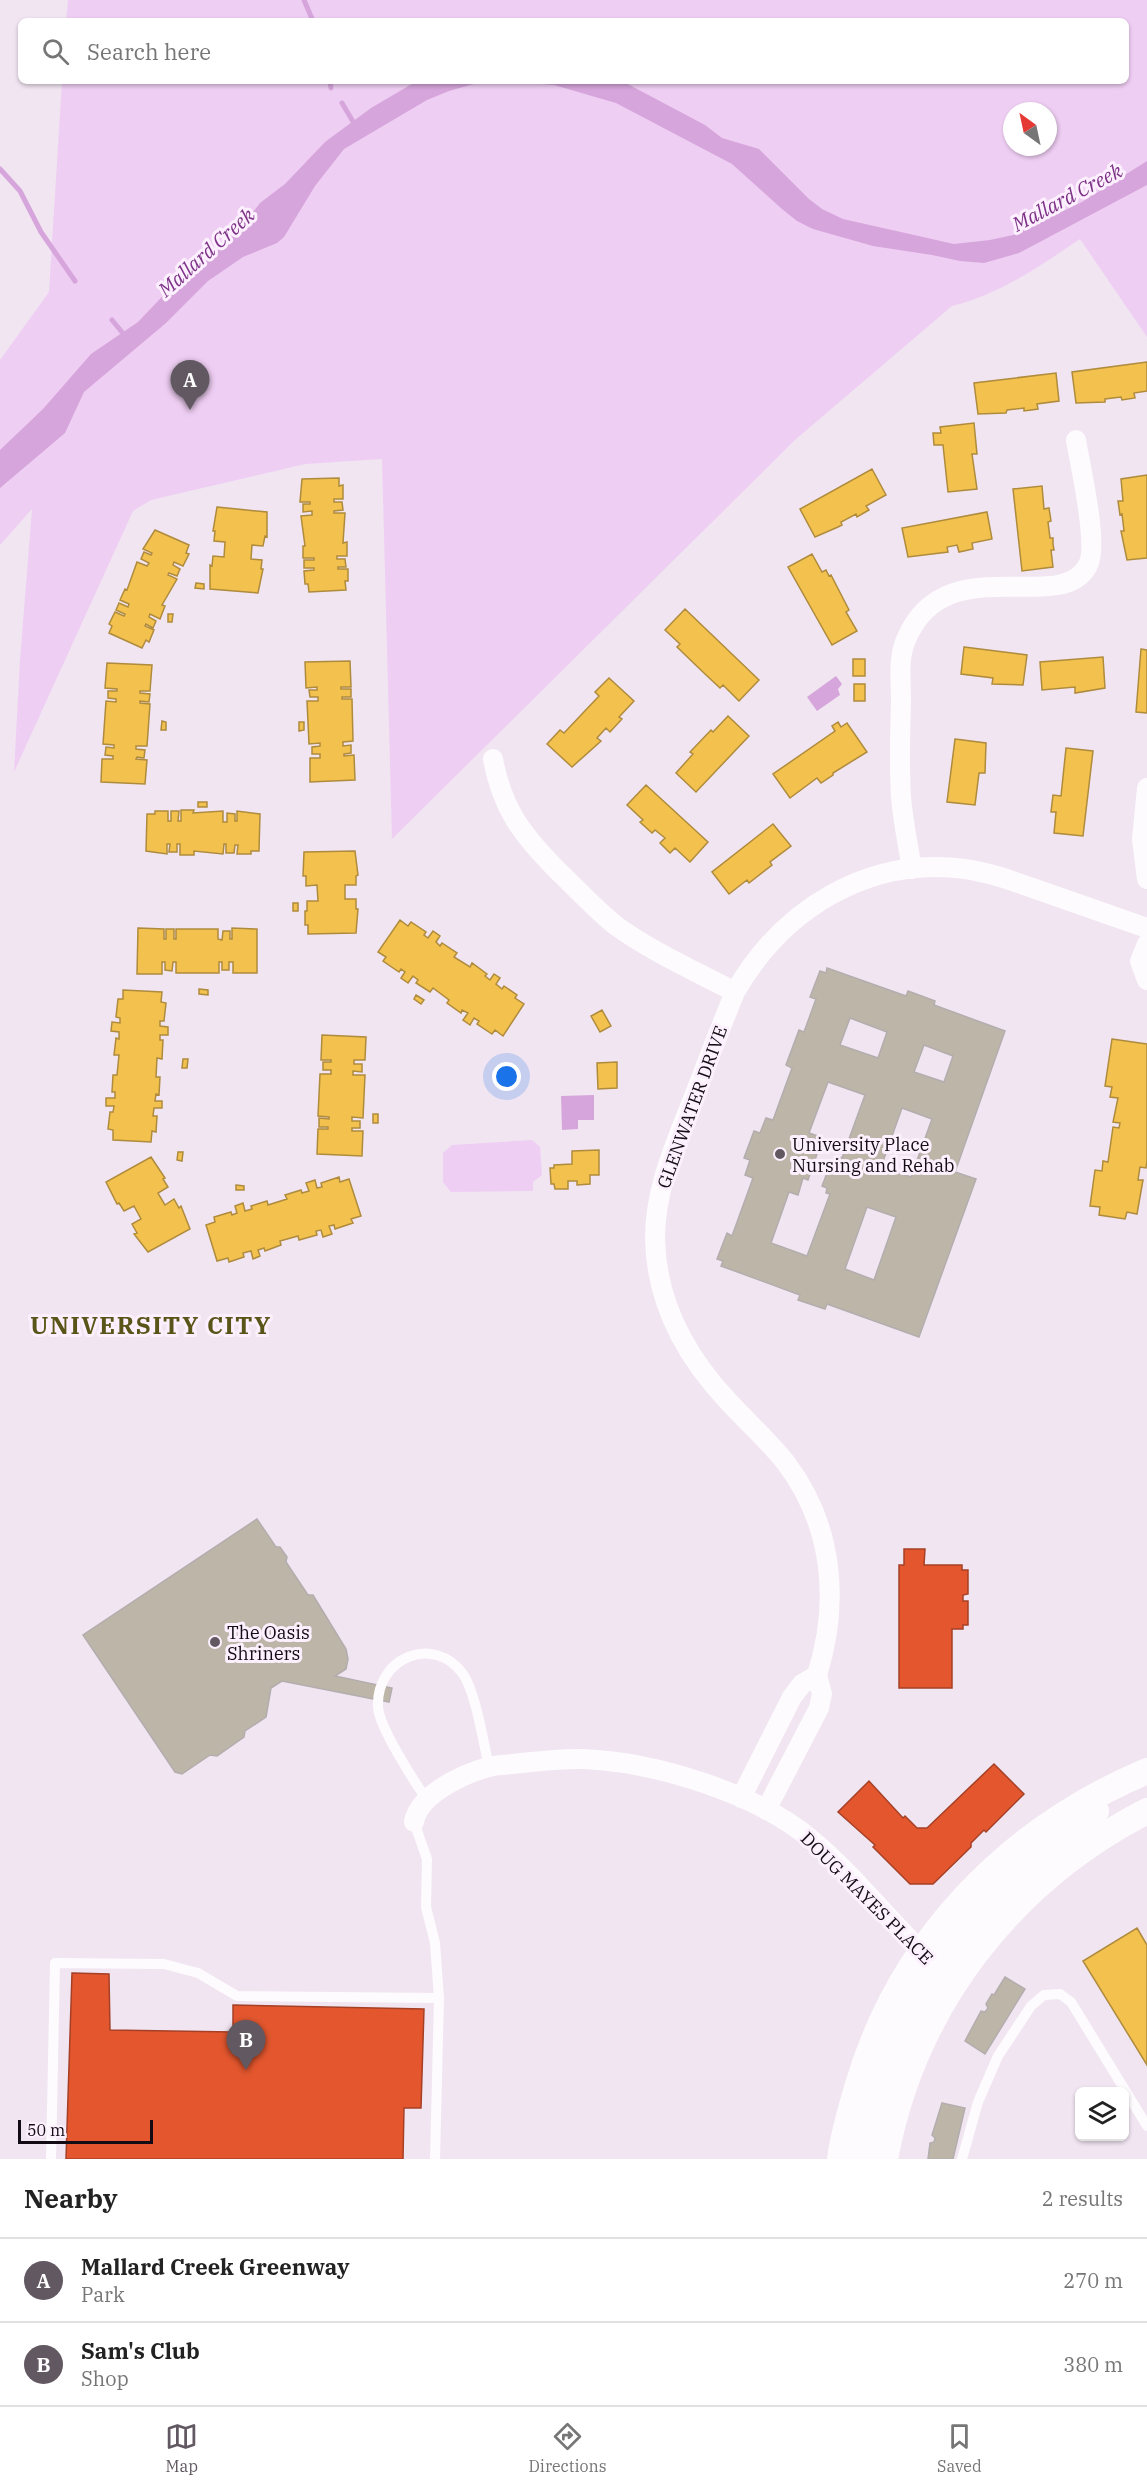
<!DOCTYPE html>
<style>
:root{--surface:#fff;--page:#f2f2f2;--text:#222;--muted:#767676;--line:#e0e0e0;--accent:#615862}
body{margin:0;font-family:"IBM Plex Serif",serif;background:var(--page);color:var(--text)}
.controls{position:absolute;right:18px;bottom:18px;display:grid;overflow:hidden;border-radius:9px;box-shadow:0 2px 4px #0004}
.controls button{width:54px;height:54px;display:grid;place-items:center;padding:0;border:0;border-bottom:2px solid var(--line);background:var(--surface);color:var(--text);font:30px sans-serif}
.compass{position:absolute;left:1003px;top:102px;width:54px;height:54px;border-radius:50%;background:var(--surface);box-shadow:0 2px 4px #0004;rotate:327deg}
.scale{position:absolute;left:18px;bottom:15px;width:135px;box-sizing:border-box;padding-left:6px;border:3px solid #130c14;border-top:0;font-size:16px;line-height:21px;white-space:nowrap;color:#130c14;-webkit-text-stroke:4px #fdf0fe;paint-order:stroke}
.you{position:absolute;left:507px;top:1077px;width:21px;height:21px;margin:-15px;border:4px solid #fff;border-radius:50%;background:#1a73e8;box-shadow:0 0 0 9px #1a73e833}
.badge{display:grid;place-items:center;width:39px;height:39px;border-radius:50%;background:var(--accent);color:#fff;font-size:20px;font-weight:700}
.pin{position:absolute;translate:-50% -50px;filter:drop-shadow(0 2px 3px #0008)}
.pin::after{content:'';position:absolute;top:32px;width:21px;height:18px;background:inherit;clip-path:polygon(0 0,100% 0,50% 100%)}
.list{margin:0;padding:0;list-style:none}
h2{display:flex;justify-content:space-between;align-items:center;height:78px;margin:0;padding:0 24px;font-size:26px}
h2 small{font-size:20px;font-weight:400;color:var(--muted)}
.list li{display:grid;grid-template-columns:39px 1fr auto;gap:18px;align-items:center;box-sizing:border-box;height:84px;padding:0 24px;border-top:2px solid var(--line)}
.list b{display:block;font-size:22px;white-space:nowrap}
.list p{margin:0;font-size:20px;white-space:nowrap;color:var(--muted)}
.list em{font-size:20px;font-style:normal;color:var(--muted)}
.icon{flex:none;width:33px;height:33px;fill:none;stroke:currentColor;stroke-width:2;stroke-linecap:round;stroke-linejoin:round}
.map{position:relative;flex:none;width:1147px;height:2159px;overflow:hidden}
.search{position:absolute;background:var(--surface);box-shadow:0 2px 4px #0004;left:18px;right:18px;top:18px;height:66px;display:flex;align-items:center;gap:15px;box-sizing:border-box;padding:0 21px;border-radius:9px;color:var(--muted);font-size:22px}
.sheet{height:246px;background:var(--surface)}
nav{display:flex;justify-content:space-around;align-items:center;box-sizing:border-box;height:84px;border-top:2px solid var(--line);background:var(--surface);font-size:16px;color:var(--muted)}
nav a{display:grid;justify-items:center;gap:3px}
nav .on{color:var(--accent)}
.map>svg:first-child{display:block}
</style>
<div class="map">
<svg width="1147" height="2159" viewBox="0 0 1147 2159">
<rect width="100%" height="100%" fill="#f1e5f2"/>
<path fill="#efcef3" fill-rule="evenodd" d="M68,0H1147V337L1080,239C1040,266 999,295 952,306L796,439L392,839L382,459L305,464L151,500L133,511L14,772L20,660L32,509L0,545V360L49,292L62,81H1126V21H66ZM1012,111H1048V147H1012Z
M532,1140L540,1147L542,1175L533,1182V1191L451,1192L443,1182V1153L452,1145Z"/>
<path fill="#d6a5db" d="M417,81H622L705,125L722,138L759,149L809,199L822,209L843,219L954,244L990,240L1013,235L1082,202L1147,161V185L1019,253L984,263L960,261L932,255L873,246L813,229L797,221L782,209L732,164L616,103L554,85L515,82H481L449,91L427,100L344,149L315,186L284,237L277,243L243,257L208,281L166,323L84,392L65,433L0,488V450L43,409L91,354L138,322L177,281L243,225L260,203L285,184L325,142L371,108Z
M836,676L842,684L838,689L840,695L817,711L807,697Z
M594,1095V1120H578V1129L562,1130L561,1096Z"/>
<path fill="#f2c14e" stroke="#af8b3d" stroke-width="1.5" d="M1147,362V391L1134,393L1135,398L1122,400L1121,397L1105,399V402L1076,403L1072,372Z
M1056,373L1059,401L1037,404L1038,409L1024,411V408L1007,410L1006,413L978,414L974,383Z
M974,423L977,454H972L977,489L948,492L943,445H934L933,433H941L940,427Z
M872,469L886,495L866,506L869,510L857,517L856,514L841,522L842,525L838,527L815,537L800,509Z
M1147,475V558L1127,560L1121,531H1124L1122,514L1120,515L1118,501H1123L1121,479Z
M339,478V486L343,485V499H334V502H342L343,510L334,511V513H345L343,543L347,542V556H337V559H345L346,567H338V569H348V581H345L346,590L309,592L308,584H305L304,571L314,570V568H304V560H314V558H303V546H305L301,516L312,515V511L303,512V504H310V502H300L302,479Z
M1042,486L1044,509L1049,508L1051,521L1048,522L1050,538H1053V544L1054,550H1051L1053,567L1022,571L1013,489Z
M217,507L267,512V537L265,536L263,546L252,545L251,559L262,560L261,569H263L258,593L210,589V565L212,566L213,556L224,557L225,542L214,541L215,531H213Z
M987,512L992,539L972,543L973,549L959,552L957,545L947,547L948,552L908,557L902,528Z
M155,530L189,545L186,553L189,554L183,566L174,562L173,565L180,569L177,576L169,573L168,575L177,579L162,605L165,606L160,619L150,614L149,617L156,621L153,628L146,624L145,626L154,630L149,642L146,640L142,648L109,633L112,626L109,624L115,612L124,616L125,614L116,610L119,603L128,607L129,604L120,600L125,589L127,590L137,562L147,566L149,563L141,559L144,552L151,555L152,553L143,549Z
M812,554L822,572L826,570L829,576L831,575L849,610L846,612L857,631L832,645L788,567Z
M196,583L204,584V589L195,588Z
M685,609L759,680L739,701L723,685L720,688L705,674L677,647L680,644L665,630Z
M168,614H173L172,622H168Z
M964,647L1027,655L1023,685L992,684L993,678L961,674Z
M1141,649L1147,650V713L1136,712Z
M1103,657L1105,688L1075,693V687L1042,690L1040,662Z
M853,659H865V676H853Z
M350,661L351,687H341V689H351V697H342V699H352L353,741L343,742V746L351,745V753L344,754V756L354,755L355,780L310,782V758H320V754H312V747L320,746V743L309,744L307,701H318V697H310L309,690H317V687L306,688L305,662Z
M107,663L152,665L150,691H140V693L150,694L149,702L140,701V703L150,704L147,746H136V749L145,750L144,758L137,757L136,759L147,760L145,784L101,782L102,759H113V756L105,755L106,747L114,748V745L103,744L106,701L116,702V699L108,698V691H117V689L105,688Z
M609,678L634,701L619,717L622,719L610,732L606,728L597,738L601,741L572,767L547,744L560,730L564,733L599,696L595,692Z
M854,684H865V701H854Z
M728,716L749,736L696,792L676,773L693,754L690,752L711,730L713,732Z
M162,721L166,722V730H161Z
M299,722H304V730L299,731Z
M838,722L841,727L847,723L867,752L833,773V775L821,783L817,778L790,798L773,774L835,731L832,726Z
M955,739L986,743L985,773H979L975,805L947,802Z
M1066,748L1093,751L1083,836L1054,833L1056,812H1051L1053,795L1061,796Z
M646,785L708,842L690,862L675,848L670,853L660,843L665,838L655,830L652,833L640,822L643,820L627,805Z
M198,802H207V807H198Z
M181,810H194L193,813L223,811V822H227V813L235,814V821H237V811L260,814L259,851H251V854H237L238,845H235L234,853H226V844H224L223,854L194,851V855H180V844H177V852H169L170,844H167V854L146,851L147,814H155V811H168V821H171V811H179L178,821H181Z
M773,824L791,846L770,862L772,865L749,883L747,880L729,894L712,872Z
M355,851L358,875L356,876V885H345V899H356V909H358L356,933L308,934V925H305V911H307V901H318L317,885L306,886V876H303L304,852Z
M293,903H298V911H293Z
M400,920L408,926L411,922L426,932L424,935L428,938L433,931L440,936L436,942L440,946L442,943L457,953L454,957L470,967L472,963L487,974L485,976L490,980L494,974L500,978L496,984L502,989L504,986L517,995L515,998L524,1004L503,1036L495,1030L492,1034L477,1024L479,1021L474,1018L470,1025L463,1020L468,1013L462,1010L461,1013L447,1003L449,1000L433,988L430,992L416,983L418,980L413,976L408,983L401,978L405,972L401,969L399,972L383,961L386,957L378,952Z
M138,928L164,929V939H166V929H174V939H176V929H218V939L222,940L223,931H230V939H232V928L257,929V973H233V962H229V970H222V962H219V973H176V962H173L172,971L165,970V962H162V974H137Z
M199,989L208,990V995L199,994Z
M123,990L162,992L161,1002L166,1003L164,1021H160V1026L168,1027V1035H160V1040H163L162,1059L157,1058L156,1077H160L159,1095L156,1094L155,1101H162V1108H154L153,1116H157L156,1132L152,1131L151,1142L113,1140V1130L108,1129L110,1112H113L114,1106H106V1098H115V1092H112L113,1075H117L119,1055H114L116,1038L119,1039V1032L111,1031L112,1022L120,1023V1018L116,1017L118,999H123Z
M416,995L424,1000L421,1004L414,999Z
M602,1010L611,1026L600,1032L591,1016Z
M322,1035L366,1037L365,1060H354V1064H362V1072L353,1071V1075H365L363,1118L352,1117V1121H360V1128H352V1131H363L362,1156L317,1154L318,1129H328V1127H319V1118L329,1119V1117L318,1116L320,1074H331V1070H323V1062H331V1060H321Z
M1112,1039L1147,1044V1161L1146,1168L1140,1167L1138,1180H1143L1137,1214L1127,1212L1125,1219L1099,1215L1100,1207L1090,1206L1095,1170L1102,1171L1103,1161L1108,1162L1113,1127L1119,1128L1120,1123L1113,1122L1118,1098L1110,1097L1112,1087L1105,1086Z
M183,1059H188L187,1068H182Z
M617,1062V1088L598,1089L597,1063Z
M373,1114H378V1123H373Z
M599,1150V1175H590V1184L577,1185V1181H568V1189H555L554,1184H551L550,1168H554V1165L572,1164V1151Z
M178,1152H183L182,1161L177,1160Z
M151,1157L165,1178L163,1179L168,1187L158,1193L159,1195L165,1205L174,1199L179,1208L181,1206L190,1229L148,1252L134,1234L137,1233L132,1224L141,1219L134,1206L124,1211L119,1203L117,1204L106,1182Z
M339,1177L340,1182L349,1179L361,1216L351,1219L353,1223L335,1229L334,1225L329,1226L332,1234L323,1237L321,1230L316,1231L317,1235L299,1240L298,1236L280,1241L281,1245L265,1251L264,1248L258,1250L260,1256L253,1259L251,1251L243,1253L244,1257L229,1262L228,1258L217,1261L206,1225L215,1222L214,1217L231,1212L232,1215L237,1213L235,1206L243,1203L245,1211L252,1209L251,1206L267,1201L268,1205L287,1199L285,1195L301,1190L302,1193L309,1191L306,1183L315,1180L317,1188L322,1187L321,1183Z
M236,1185L244,1186V1190H236Z
M1137,1928L1147,1945V2065L1083,1961Z"/>
<path fill="#e4572e" stroke="#a54026" stroke-width="1.5" d="M904,1549H925L924,1565H962V1570H968V1594L963,1595V1601H968V1625H963V1629H952V1688H899V1565H904Z
M994,1764L1024,1794L986,1832L984,1830L971,1843V1847L933,1884H910L873,1847L875,1845L838,1812L869,1781L903,1818L905,1816L917,1828H927Z
M72,1973L109,1974L110,2030L233,2032V2005L424,2009L421,2108H404L403,2159H66Z"/>
<g fill="none" stroke-linecap="round" stroke-linejoin="round">
<path stroke="#d6a5db" stroke-width="5" d="M304,0L313,21
M330,81L331,88
M342,103L355,125
M0,169L20,191L41,232L75,281
M112,320L126,337"/>
</g>
<path fill="#bcb5a8" stroke="#b3adae" stroke-width="1.5" fill-rule="evenodd" d="M827,968L906,996L908,991L935,1001L934,1005L1005,1031L955,1172L976,1179L919,1337L827,1304L825,1309L798,1300L800,1295L721,1266L723,1261L717,1259L727,1233L732,1236L753,1178L745,1175L750,1160L744,1158L754,1131L760,1133L766,1118L773,1120L792,1068L786,1065L793,1046L799,1030L804,1032L816,999L810,997L820,971L826,973ZM850,1018L887,1032L878,1058L840,1045ZM924,1045L953,1056L944,1082L914,1072ZM828,1082L865,1095L842,1158L839,1157L837,1162L832,1160L822,1186L827,1188L826,1193L830,1194L807,1256L771,1243L789,1192L798,1195L803,1178L808,1180L817,1154L812,1153L818,1136L809,1133ZM902,1108L932,1119L911,1177L881,1167ZM867,1207L896,1217L874,1280L845,1269Z
M257,1519L276,1547H280L287,1557L286,1562L308,1595H313L346,1649L348,1659L346,1669L335,1676L392,1688L389,1702L282,1681L271,1688L266,1717L245,1731L244,1737L217,1756L210,1755L182,1774L175,1772L83,1635Z
M1005,1977L1025,1989L985,2054L965,2041L981,2011L985,2012L988,2008L986,2004L992,1994L994,1995Z
M942,2103L965,2108L953,2159H928L930,2143L934,2142L935,2138L932,2135Z"/>
<g fill="none" stroke-linecap="round" stroke-linejoin="round">
<path stroke="#fdfbfd" stroke-width="10" d="M427,1800C414,1781 379,1727 378,1707C376,1657 434,1634 463,1674C476,1693 483,1742 489,1766
M414,1822L427,1859L426,1907L435,1943L439,1998L435,2159
M51,2159L55,1963L164,1964L198,1973L237,1996L439,1998
M962,2159L978,2102L998,2056L1031,2006L1044,1995L1060,1994L1071,2002L1147,2126"/>
<path stroke="#fdfbfd" stroke-width="20" d="M493,759C502,809 523,836 558,871C577,889 595,909 615,925C652,952 695,971 735,992
M1147,788L1142,839L1147,879
M912,869C908,845 903,821 901,797C899,765 900,733 901,701C901,682 898,661 905,642C943,544 1062,618 1088,565C1099,545 1080,465 1076,440
M1147,944L1140,961L1147,980
M817,1675C840,1602 833,1525 786,1463C768,1440 746,1421 727,1400C684,1354 656,1301 655,1238C655,1187 677,1140 695,1094C708,1060 721,1026 735,992C782,910 867,856 965,869C993,873 1018,883 1044,892C1078,904 1113,916 1147,928
M741,1798L792,1697L802,1684L817,1675L822,1694L819,1708L766,1810
M414,1822C419,1792 475,1767 501,1765C529,1763 556,1758 583,1759C655,1762 757,1793 812,1840C855,1876 890,1922 931,1961"/>
<path stroke="#fdfbfd" stroke-width="26" d="M954,1983C944,1968 945,1957 956,1942L1018,1875L1096,1811
M840,2159C843,2135 850,2112 857,2088C899,1942 1007,1830 1147,1771
M866,2159C867,2112 882,2063 904,2022C911,2009 927,1993 928,1977C928,1969 923,1959 921,1951
M885,2159C913,2007 1010,1881 1147,1811"/>
</g>
<g fill="#615862" stroke="#fdf0fe" stroke-width="2">
<circle cx="780" cy="1154" r="6"/>
<circle cx="215" cy="1642" r="6"/>
</g>
<g text-anchor="middle" dominant-baseline="central" stroke-width="6" stroke-linejoin="round" paint-order="stroke">
<g font-size="18" fill="#130c14" stroke="#fdf0fe">
<text transform="translate(692 1107) rotate(-70)">GLENWATER DRIVE</text>
<text transform="translate(867 1898) rotate(45)">DOUG MAYES PLACE</text>
</g>
<g font-size="18" fill="#130c14" stroke="#fdf0fe" text-anchor="start">
<text x="792" y="1144">University Place<tspan x="792" dy="21">Nursing and Rehab</tspan></text>
<text x="227" y="1632">The Oasis<tspan x="227" dy="21">Shriners</tspan></text>
</g>
<g font-size="20" font-style="italic" fill="#7d3287" stroke="#fdf0fe">
<text transform="translate(1067 197) rotate(-28)">Mallard Creek</text>
<text transform="translate(206 252) rotate(-42)">Mallard Creek</text>
</g>
<g font-size="24" font-weight="bold" letter-spacing="1.5" fill="#595417" stroke="#fdf0fe">
<text x="151" y="1325">UNIVERSITY CITY</text>
</g>
</g>
</svg>
<div class="controls">
<button><svg class="icon" aria-label="layers" viewBox="0 0 24 24"><path d="M12 4l9 5-9 5-9-5zM3 14l9 5 9-5"/></svg></button>
</div>
<svg class="compass" viewBox="-18 -18 36 36"><path d="M0-13l5 13h-10z" fill="#e53935"/><path d="M0 13l5-13h-10z" fill="#767676"/></svg>
<div class="scale">50 m</div>
<div class="you"></div>
<div class="pin badge" style="left:190px;top:410px">A</div>
<div class="pin badge" style="left:246px;top:2070px">B</div>
<div class="search"><svg class="icon" aria-label="search" viewBox="0 0 24 24"><circle cx="10" cy="10" r="6"/><path d="M15 15l6 6"/></svg>Search here</div>
</div>
<section class="sheet">
<h2>Nearby<small>2 results</small></h2>
<ul class="list">
<li><span class="badge">A</span><div><b>Mallard Creek Greenway</b><p>Park</p></div><em>270 m</em></li>
<li><span class="badge">B</span><div><b>Sam's Club</b><p>Shop</p></div><em>380 m</em></li>
</ul>
</section>
<nav>
<a class="on"><svg class="icon" aria-label="map" viewBox="0 0 24 24"><path d="M3 6l6-2 6 2 6-2v14l-6 2-6-2-6 2zM9 4v14M15 6v14"/></svg>Map</a>
<a><svg class="icon" aria-label="directions" viewBox="0 0 24 24"><path d="M12 3l9 9-9 9-9-9zM9 14v-3h6M13 9l2 2-2 2"/></svg>Directions</a>
<a><svg class="icon" aria-label="saved" viewBox="0 0 24 24"><path d="M7 4h10v16l-5-4-5 4z"/></svg>Saved</a>
</nav>
